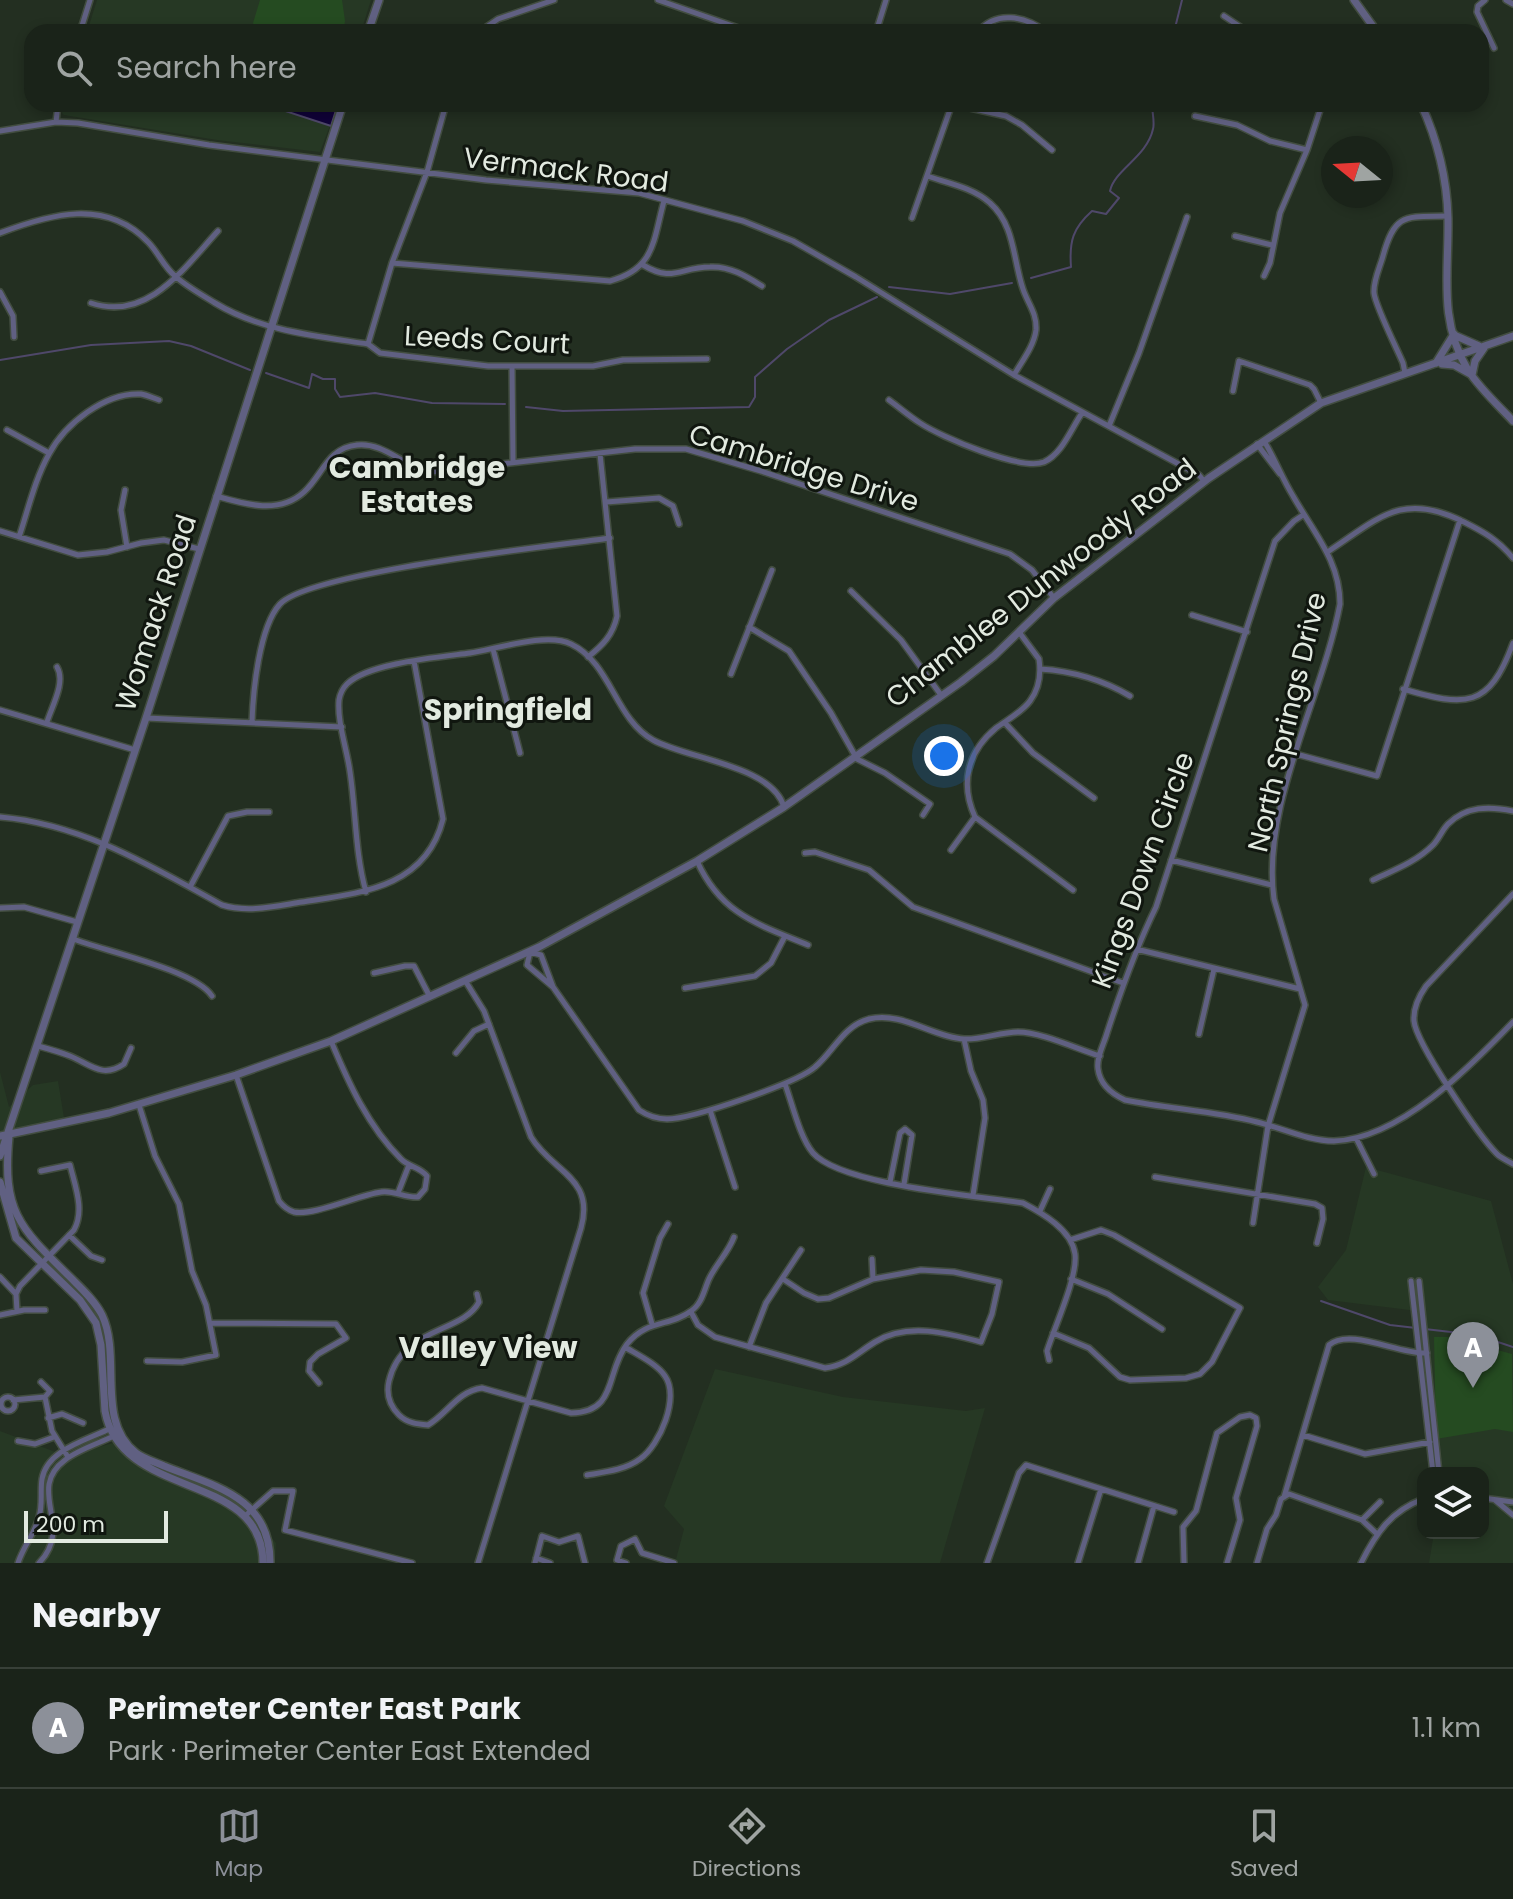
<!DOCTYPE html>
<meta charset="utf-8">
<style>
:root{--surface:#1a2319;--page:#272f26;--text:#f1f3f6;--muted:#9fa4a2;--line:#384038;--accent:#8c9099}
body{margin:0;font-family:Poppins,sans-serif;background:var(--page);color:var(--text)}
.controls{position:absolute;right:24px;bottom:24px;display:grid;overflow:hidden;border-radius:16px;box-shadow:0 4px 12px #0003}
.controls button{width:72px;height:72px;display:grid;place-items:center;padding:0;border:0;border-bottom:2px solid var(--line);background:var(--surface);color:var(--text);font:40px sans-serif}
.compass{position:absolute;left:1321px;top:136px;width:72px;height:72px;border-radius:50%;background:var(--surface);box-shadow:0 4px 12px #0003;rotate:288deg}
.scale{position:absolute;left:24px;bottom:20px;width:144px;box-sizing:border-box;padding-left:8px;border:4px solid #e2eae0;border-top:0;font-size:22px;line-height:28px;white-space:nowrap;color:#e2eae0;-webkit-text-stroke:6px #10160f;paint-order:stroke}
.you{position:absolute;left:944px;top:756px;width:28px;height:28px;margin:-20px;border:6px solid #fff;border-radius:50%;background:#1a73e8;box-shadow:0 0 0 12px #1a73e833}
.badge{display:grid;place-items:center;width:52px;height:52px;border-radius:50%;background:var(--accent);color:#fff;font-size:26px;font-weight:700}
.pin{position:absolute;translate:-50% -66px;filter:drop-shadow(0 2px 4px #0008)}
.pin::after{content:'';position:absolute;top:42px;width:28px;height:24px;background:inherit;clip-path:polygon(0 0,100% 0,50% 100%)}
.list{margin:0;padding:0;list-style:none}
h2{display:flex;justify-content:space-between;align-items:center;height:104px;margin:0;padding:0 32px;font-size:34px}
h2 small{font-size:26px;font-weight:400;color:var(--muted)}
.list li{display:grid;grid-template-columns:52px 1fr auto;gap:24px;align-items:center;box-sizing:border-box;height:120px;padding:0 32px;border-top:2px solid var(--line)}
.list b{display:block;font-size:30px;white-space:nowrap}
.list p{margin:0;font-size:26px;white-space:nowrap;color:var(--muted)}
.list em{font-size:26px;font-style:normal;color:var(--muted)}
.icon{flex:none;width:44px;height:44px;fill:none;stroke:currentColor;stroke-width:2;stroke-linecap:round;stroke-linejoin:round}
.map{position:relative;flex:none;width:1513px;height:1563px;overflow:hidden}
.search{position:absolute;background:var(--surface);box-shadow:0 4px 12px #0003;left:24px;right:24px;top:24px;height:88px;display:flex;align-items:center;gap:20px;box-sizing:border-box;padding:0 28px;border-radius:24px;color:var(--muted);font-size:30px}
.sheet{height:224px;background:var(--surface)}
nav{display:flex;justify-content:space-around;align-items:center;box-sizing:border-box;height:112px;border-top:2px solid var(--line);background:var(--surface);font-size:22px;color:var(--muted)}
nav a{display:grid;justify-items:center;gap:4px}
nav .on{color:var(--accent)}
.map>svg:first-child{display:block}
</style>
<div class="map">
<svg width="1513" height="1563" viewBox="0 0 1513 1563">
<rect width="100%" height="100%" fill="#232f21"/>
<path fill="#263824" d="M97,0H371L361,32H87Z
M64,104H338L320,152L217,140L64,115L62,113Z
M0,1072L9,1107L33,1085L58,1081L65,1124L0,1140Z
M1366,1167L1491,1201L1513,1284V1563H1429L1434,1533H1483V1473H1443L1426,1312L1328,1300L1318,1287L1346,1250Z
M715,1369L843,1397L966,1411L985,1408L940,1563H675L684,1529L664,1506Z
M0,1431L66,1456L124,1440L147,1461L204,1480L245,1506L276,1543L275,1563H0Z"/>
<path fill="#254b21" d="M260,0H342L345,21L343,32H258L253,23Z
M1434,1337H1451L1512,1354L1513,1432L1495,1429L1436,1439Z"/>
<path fill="#100238" stroke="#4f486a" stroke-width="2" d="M281,104H338L331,126L279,109Z"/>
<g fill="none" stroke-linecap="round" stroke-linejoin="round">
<path stroke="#4f486a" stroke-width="2" d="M1174,32L1182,0
M1031,278L1071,267C1069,241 1073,228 1092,211L1106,214L1119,198L1110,191C1114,170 1147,157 1153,129C1155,122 1152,112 1152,104
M889,287L950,294L1012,283
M0,360L91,345L169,341L191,346L250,370
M266,373L309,388L312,374L323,379H335V389L340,397L375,393L432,403L505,404
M526,407L563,411L749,407L755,397V377L787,349L829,320L877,297
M1321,1301L1390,1325L1477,1335L1513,1347"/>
<defs>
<path id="minor" d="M658,0L750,32
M1485,0L1478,6L1477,12L1494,48
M1506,0L1513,4
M1224,16L1248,32
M80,32L90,0
M479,32L498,19L554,0
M876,32L886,0
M978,32C996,10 1025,16 1046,32
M952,104L1006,116L1022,125L1052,150
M1195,116L1237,125L1270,141L1307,150
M56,122L58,104
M0,131L56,122L78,123L209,145L486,180L639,193L743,221L793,241L856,277L1014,375L1199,475L1204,481
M927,176C948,183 974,188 990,203C1015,225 1013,260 1023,289C1028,304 1037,313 1036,330C1034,346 1022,361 1014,375
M912,218L952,104
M0,233C50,214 106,198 148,242C158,252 164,267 175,276C186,286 202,295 215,303C261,331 316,336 368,344L380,353L488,366H593L623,360L707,359
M1235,236L1272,245
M392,263L610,281C655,269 653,241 664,201
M643,265C673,283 680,267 710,267C730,266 746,276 762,286
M1264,276L1270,263L1280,213L1307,150L1322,104
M0,292L13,316L14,337
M91,303C148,322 184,268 218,231
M368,344L392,263L427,172L446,104
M512,366L513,462
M1405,373L1403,363C1397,349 1375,305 1374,293C1373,281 1380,267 1383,256C1395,212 1406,217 1448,216
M1233,391L1239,361L1310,385L1314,389L1321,403
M889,400C900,408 909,416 920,423C941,437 1021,471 1044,462C1062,454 1071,429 1082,413
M1109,426L1139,353L1187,217
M7,430L49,453
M1257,444L1280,474
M125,490L121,510L127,547
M216,496C244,504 279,515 304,492C323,475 327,448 357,445C384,442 404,467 431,472L635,449H686L761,471L1010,554L1032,570L1054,598
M606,502L659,498L673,506L679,524
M1303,515L1294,521L1275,541L1156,907C1136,948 1121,990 1107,1033C1104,1044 1096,1058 1098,1069C1100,1085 1112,1094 1125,1100C1169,1109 1214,1111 1257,1122C1282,1128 1308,1141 1334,1141C1400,1139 1470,1067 1513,1022
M0,531L78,555L107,552L141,543L164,540L199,549
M19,537C28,510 35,479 49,454C65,424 105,392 141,394C147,395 153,398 159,400
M1329,551C1379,518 1402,491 1464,522C1484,532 1498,540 1513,558
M851,591L901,640L941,695
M1192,615L1247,632
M749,627L789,651L831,713L857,759L885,773L930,804L923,815
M1019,632L1039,659C1041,673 1039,689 1030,701C1022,712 1007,720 996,728C967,752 960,784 975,817L1073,890
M493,649L520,753
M588,657C603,645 613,635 617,616L600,454
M1040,669C1072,671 1103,680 1130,696
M731,674L772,570
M1403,689C1466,707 1489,709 1513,643
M0,710L135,750
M146,718L342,727
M47,722C52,706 66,682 57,667
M252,722C253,692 259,627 280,604C310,572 553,546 610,538
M1005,723L1033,753L1094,798
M1296,754L1377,776L1460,520
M0,817C82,824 151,866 222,905C248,913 276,906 302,902C360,893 426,888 443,819L414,661
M951,850L975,817
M805,853L815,852L869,870L913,907L1123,983
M1171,860L1272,885
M697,861C721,914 757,924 808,945
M1373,880C1394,870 1416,862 1433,845C1439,839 1442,830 1448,824C1466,806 1489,806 1513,811
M190,887L228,816L247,812H269
M366,892C355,853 356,812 350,772C347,749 337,722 339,700C340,694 343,688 347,684C368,663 440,657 470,653C496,649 547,632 571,644C611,663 615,719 653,740C687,759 772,765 784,807
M1513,894L1426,986C1419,996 1413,1008 1414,1021C1416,1043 1479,1136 1497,1154C1501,1158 1508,1161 1513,1164
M0,908L24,907L77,922
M73,939C105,951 195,970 212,996
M1136,949L1300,989
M374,973L405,966H414L430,997
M466,982L484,1011L531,1137C553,1173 595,1177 581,1228L478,1563
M553,987L541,955L530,952L527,965L553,987L639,1110C648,1116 656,1119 667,1119C692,1119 797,1083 815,1067C834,1051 843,1026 869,1019C902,1011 932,1037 964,1039C981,1040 1000,1032 1018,1032C1041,1032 1077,1049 1100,1056
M685,988L755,976L771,963L785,936
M1199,1034L1214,969
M964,1039L971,1071L983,1100L985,1118L973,1195
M38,1046C49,1049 60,1052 70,1056C90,1064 102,1079 124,1064L131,1048
M456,1053L474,1031L489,1024
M236,1075L279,1201C283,1206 287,1210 294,1212C314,1216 358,1195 381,1192C394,1190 405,1198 418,1197L425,1189L427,1176C420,1167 409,1167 401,1159C368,1126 349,1084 331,1041
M785,1084C792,1103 800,1138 813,1153C841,1185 978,1196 1023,1203C1042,1213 1072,1230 1075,1254C1078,1277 1054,1328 1047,1351L1049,1360
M139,1105L155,1156L179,1204L192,1271L206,1305L216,1355L182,1362L147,1361
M710,1110L735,1187
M1356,1138L1374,1174
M1155,1177L1315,1204L1322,1208L1323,1219L1317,1243
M890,1182L900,1133L905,1129L912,1135L904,1184
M398,1193L409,1165
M1040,1211L1050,1189
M1253,1223L1268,1126L1305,1005L1274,899C1261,805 1323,696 1340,604C1340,561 1314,533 1293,496C1282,478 1275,459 1264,441
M69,1235L91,1256L102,1260
M872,1259L873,1279
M0,1277L16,1294
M1071,1279L1108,1294L1162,1329
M1411,1281L1433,1473
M1419,1281L1439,1473
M477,1294L479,1302C462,1334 402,1326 389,1381C386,1394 390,1406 399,1415C407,1423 417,1424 428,1425C447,1414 458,1391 482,1388L571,1413C618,1412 605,1373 627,1344C647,1319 670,1327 691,1311C702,1304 704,1290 709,1279C716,1264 728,1253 734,1237
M17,1311L16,1294L20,1286L74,1230C85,1210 75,1186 70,1165L41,1171
M691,1312L698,1325L715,1337L825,1368C847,1365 857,1353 875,1342C907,1322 948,1333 981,1342L992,1314L999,1282L954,1272L921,1270L873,1279L829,1298L818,1299L804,1293L783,1279
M0,1315L24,1310H45
M210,1323L336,1324L346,1338L318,1354L310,1362L309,1371L319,1383
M652,1324L643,1293L660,1238L668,1224
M1053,1333L1089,1348L1120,1377L1130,1380L1186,1378L1200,1374L1212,1362L1240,1308L1114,1235L1101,1230L1070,1240
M749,1347L766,1303L801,1250
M41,1382L50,1391L45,1397L52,1431L68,1457
M1 1404a7 7 0 1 1 14 0a7 7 0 1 1-14 0Z
M13,1400L45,1397
M48,1418L62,1414L83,1423
M1303,1435L1365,1454L1430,1442
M18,1441L35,1444L54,1437
M587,1475C605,1472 625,1470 640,1459C660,1445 680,1397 665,1376C657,1364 638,1355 625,1347
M1284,1497L1329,1345C1350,1327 1400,1355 1427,1353
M1483,1498L1513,1502
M1495,1500L1513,1515
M245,1516L273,1491H293L285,1530L412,1563
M1362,1520L1380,1502
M536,1558L550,1563
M18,1563C23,1547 35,1533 39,1517C43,1504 40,1491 42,1479C47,1449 88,1440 111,1428
M39,1563C75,1526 25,1490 65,1460C79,1449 100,1443 116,1435
M535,1563L542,1536L559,1542L578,1536L585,1563
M626,1563L617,1560L621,1546L635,1539L642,1553L674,1563
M987,1563L1019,1473L1026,1465L1174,1512
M1078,1563L1101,1489
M1138,1563L1154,1506
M1184,1563L1183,1527L1196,1511L1217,1433L1240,1417L1250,1415L1256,1418L1257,1426L1236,1498L1240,1520L1227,1563
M1257,1563L1267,1529L1276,1515L1281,1499L1289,1494L1362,1520L1377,1534
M1361,1563C1376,1533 1391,1511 1423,1499"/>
<path id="tertiary" d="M1354,0L1377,32
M368,32L379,0
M1421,104C1437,139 1447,180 1448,218C1449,271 1438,321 1468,370C1480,389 1498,405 1513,421
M1454,335L1479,346
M1436,363L1454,334
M1442,364L1454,365L1472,375L1475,361L1484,348
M0,1136L109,1113L236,1075L331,1041L539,947L697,861L784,807L961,682L994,656L1054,598L1209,478L1321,403L1513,336
M9,1137C2,1212 19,1227 71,1278C82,1289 95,1301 102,1315C122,1357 95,1421 136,1453C144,1459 155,1462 164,1466C214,1486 271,1497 270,1563
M0,1156L146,718L343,104
M0,1182L16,1238L80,1300L96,1323L101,1345L105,1411C121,1501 263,1470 263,1563"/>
</defs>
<use href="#minor" stroke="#424d40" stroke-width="8"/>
<use href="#tertiary" stroke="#424d40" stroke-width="10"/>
<use href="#minor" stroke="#606082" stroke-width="5"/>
<use href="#tertiary" stroke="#606082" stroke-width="7"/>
</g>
<g text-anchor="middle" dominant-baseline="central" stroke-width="6" stroke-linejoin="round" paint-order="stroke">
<g font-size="28" fill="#e2eae0" stroke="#10160f">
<text transform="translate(566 170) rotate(7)">Vermack Road</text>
<text transform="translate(487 340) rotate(3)">Leeds Court</text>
<text transform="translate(804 468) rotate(17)">Cambridge Drive</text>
<text transform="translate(1041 583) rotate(-38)">Chamblee Dunwoody Road</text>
<text transform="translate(156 613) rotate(-72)">Womack Road</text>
<text transform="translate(1287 722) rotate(-77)">North Springs Drive</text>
<text transform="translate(1143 870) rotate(-70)">Kings Down Circle</text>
</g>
<g font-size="30" font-weight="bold" fill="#e2eae0" stroke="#10160f">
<text x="417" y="467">Cambridge<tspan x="417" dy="34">Estates</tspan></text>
<text x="508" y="709">Springfield</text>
<text x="488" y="1347">Valley View</text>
</g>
</g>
</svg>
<div class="controls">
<button><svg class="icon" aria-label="layers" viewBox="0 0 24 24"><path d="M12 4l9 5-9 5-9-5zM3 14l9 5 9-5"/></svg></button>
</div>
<svg class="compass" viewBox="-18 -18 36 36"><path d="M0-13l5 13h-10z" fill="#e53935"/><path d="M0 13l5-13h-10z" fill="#9fa4a2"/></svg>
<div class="scale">200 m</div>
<div class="you"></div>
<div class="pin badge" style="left:1473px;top:1388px">A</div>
<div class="search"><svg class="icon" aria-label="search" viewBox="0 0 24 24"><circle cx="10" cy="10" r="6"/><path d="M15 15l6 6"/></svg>Search here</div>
</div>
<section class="sheet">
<h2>Nearby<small></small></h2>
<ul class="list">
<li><span class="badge">A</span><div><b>Perimeter Center East Park</b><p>Park · Perimeter Center East Extended</p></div><em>1.1 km</em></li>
</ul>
</section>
<nav>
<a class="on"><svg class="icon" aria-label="map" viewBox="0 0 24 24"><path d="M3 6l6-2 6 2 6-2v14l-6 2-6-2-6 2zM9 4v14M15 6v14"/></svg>Map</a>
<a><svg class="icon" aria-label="directions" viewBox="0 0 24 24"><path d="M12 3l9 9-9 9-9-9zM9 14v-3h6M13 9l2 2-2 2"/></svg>Directions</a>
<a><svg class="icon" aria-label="saved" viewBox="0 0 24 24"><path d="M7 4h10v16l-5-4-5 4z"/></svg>Saved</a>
</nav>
